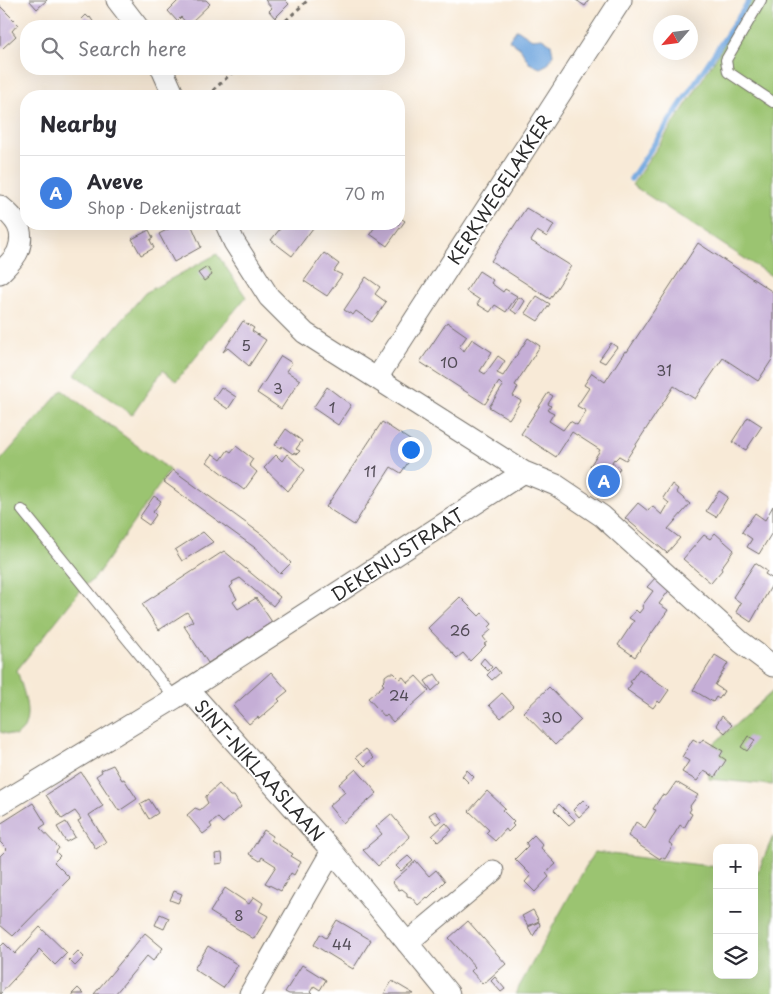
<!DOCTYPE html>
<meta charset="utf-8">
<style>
:root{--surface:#fff;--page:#f7f7f7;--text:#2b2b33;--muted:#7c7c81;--line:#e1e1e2;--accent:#ea580c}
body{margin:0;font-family:"Playpen Sans",sans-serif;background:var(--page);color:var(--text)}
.controls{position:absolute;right:15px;bottom:15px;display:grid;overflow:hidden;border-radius:10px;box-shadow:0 5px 20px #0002}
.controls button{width:45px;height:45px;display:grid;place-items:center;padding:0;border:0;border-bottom:1px solid var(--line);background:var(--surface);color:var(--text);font:25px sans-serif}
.compass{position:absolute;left:653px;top:15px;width:45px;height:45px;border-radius:50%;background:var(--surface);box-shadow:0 5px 20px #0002;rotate:242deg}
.you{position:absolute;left:410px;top:449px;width:18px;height:18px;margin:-12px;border:4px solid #fff;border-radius:50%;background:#1a73e8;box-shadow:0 0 0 8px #1a73e833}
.badge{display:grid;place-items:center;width:32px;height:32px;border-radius:50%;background:var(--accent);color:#fff;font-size:16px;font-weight:700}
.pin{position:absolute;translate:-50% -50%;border:2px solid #fff;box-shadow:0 1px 5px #0006}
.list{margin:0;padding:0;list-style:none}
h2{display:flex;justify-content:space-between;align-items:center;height:65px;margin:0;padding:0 20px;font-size:21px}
h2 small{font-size:16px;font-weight:400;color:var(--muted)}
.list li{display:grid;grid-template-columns:32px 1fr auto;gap:15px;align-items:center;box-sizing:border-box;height:75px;padding:0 20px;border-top:1px solid var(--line)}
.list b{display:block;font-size:19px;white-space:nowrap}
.list p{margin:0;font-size:16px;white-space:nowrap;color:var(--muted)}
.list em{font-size:16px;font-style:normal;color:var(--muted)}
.icon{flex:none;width:28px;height:28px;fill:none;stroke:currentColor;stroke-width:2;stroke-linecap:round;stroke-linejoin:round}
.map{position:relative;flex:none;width:773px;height:994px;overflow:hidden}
.search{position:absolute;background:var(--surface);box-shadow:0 5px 20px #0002;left:20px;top:20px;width:385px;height:55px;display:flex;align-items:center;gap:12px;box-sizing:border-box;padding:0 18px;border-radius:20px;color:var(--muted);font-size:19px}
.panel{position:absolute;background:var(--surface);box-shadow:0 5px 20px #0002;left:20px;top:90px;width:385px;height:140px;border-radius:20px}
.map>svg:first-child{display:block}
</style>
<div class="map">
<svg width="773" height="994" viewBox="0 0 773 994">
<rect width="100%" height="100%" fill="#fff"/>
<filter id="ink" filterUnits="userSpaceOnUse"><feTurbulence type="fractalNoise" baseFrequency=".02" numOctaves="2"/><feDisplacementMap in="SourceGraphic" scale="10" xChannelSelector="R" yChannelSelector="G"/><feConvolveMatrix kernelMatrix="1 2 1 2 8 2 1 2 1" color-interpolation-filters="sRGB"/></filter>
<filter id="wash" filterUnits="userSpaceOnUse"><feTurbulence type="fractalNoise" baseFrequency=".0096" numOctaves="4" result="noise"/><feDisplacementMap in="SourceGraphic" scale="20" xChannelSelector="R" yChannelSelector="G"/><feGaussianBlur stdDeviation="1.12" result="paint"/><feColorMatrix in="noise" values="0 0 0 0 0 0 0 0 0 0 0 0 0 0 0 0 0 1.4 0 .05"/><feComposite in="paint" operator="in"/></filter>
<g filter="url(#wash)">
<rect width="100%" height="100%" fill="#f8ead7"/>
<path fill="#9bc471" stroke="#63784e" d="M752,0H773V277L632,185L692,96Z
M217,254L246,297L176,381L163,370L132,415L75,374L145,293Z
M62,390L170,470L94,579L84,586L17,670C22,687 32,711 24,728C22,731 18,734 15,736L0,732V461Z
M773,691V785L709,779L708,749Z
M773,836V994H515L594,852L717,867V975H754V872H758Z"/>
<path fill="#70a6de" stroke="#4e6884" d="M517,29L532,39L542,38L551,44L553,54L548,64L540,68L529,63L521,49L509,40Z"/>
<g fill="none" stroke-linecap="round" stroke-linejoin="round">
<path stroke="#70a6de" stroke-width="5.5" d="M631,179L750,0"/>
</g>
<g id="blocks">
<path fill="#c5aed6" d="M29,0H47L37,9Z
M179,0H206L210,4L188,25L181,17L177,21L168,11Z
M265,0H285L289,4L275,18L269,11L272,8Z
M576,0H589L585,6Z
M0,6L18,24L12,31L16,36L3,48L0,45Z
M86,15L89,18L90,17L96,26H75Z
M203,69H213L208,74Z
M526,208L554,225L547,237L537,231L531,241L571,266L550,299L491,261Z
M399,217L405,221L387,246L370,234L377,224H390V225L391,224H399Z
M178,224H191L201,247L174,262L159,234Z
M284,224H316L292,256L271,240Z
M149,230L153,238L150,240L154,248L141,255L132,239Z
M698,243L773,292V358L758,381L723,358L695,399L674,386L626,460L619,456L615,460L614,459L612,462L620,468L606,490L595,483L598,479L590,474L594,469L590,466L600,450L572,432L556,457L521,434L548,393L553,396L548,404L551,406L548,410L554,413L549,421L563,430L570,421L577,425L586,411L577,406L589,388L584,385L592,373L605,382L625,351L627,352Z
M324,253L339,264L334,271L342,275L327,296L304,281Z
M207,267L212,275L204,281L198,273Z
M479,271L493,280L491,283L503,292L505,289L517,296L506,312L495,305L490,312L477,304L480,300L466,291Z
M366,277L380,287L375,294L386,302L372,322L356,311L353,315L344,310Z
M537,296L550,304L538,321L525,313Z
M519,297L525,301L517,314L511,310Z
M243,321L254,328L252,331L266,340L249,366L228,348L223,352Z
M447,322L467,336L459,347L464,351L472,339L492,352L480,371L485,374L498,356L505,361L497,373L503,376L528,338L540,346L515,385L518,387L513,396L521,401L509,419L489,407L503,386L499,382L485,404L420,362Z
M611,343L617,347L605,363L599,360Z
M281,356L292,363L286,371L300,380L281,409L257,393Z
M221,387L236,397L228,409L213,399Z
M327,387L351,405L338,425L313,408Z
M748,417L762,426L746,450L732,442Z
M382,422L419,446L401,473L391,467L354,525L326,507Z
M286,429L302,441L296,449L300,451L297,454L294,452L293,454L282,446L281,448L275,445Z
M236,446L253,459L249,465L257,472L244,490L207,462L213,454L221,460L228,450L231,452Z
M287,454L305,470L288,491L264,468L276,455L282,461Z
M173,470L268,539L291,563L280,574L258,550L164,482Z
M672,484L678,489L676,492L690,504L668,529L680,538L667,553L625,518L638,503L648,511L652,506L662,515L669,503L663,498Z
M719,491L728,497L716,517L706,511Z
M154,496L161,501L153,512L156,515L149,525L139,518Z
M773,506V531L759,554L747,547L752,539L742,532L755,513L765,520Z
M203,532L213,542L182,561L175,550Z
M715,533L734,550L721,568L722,570L711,583L683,559L704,535L710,539Z
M224,551L280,597L273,606L240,578L232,582L233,584L230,587L237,599L233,602L238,609L256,598L272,622L208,663L184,626L193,621L187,612L159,630L142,604Z
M755,563L767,571L765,574L773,579V583L751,622L736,612L741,603L733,597Z
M656,577L670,589L659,604L668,610L635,657L618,645L634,621L629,618L636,610L639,613L643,608L642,606L653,591L647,587Z
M460,597L479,616L482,613L492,624L489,627L491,630L483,637L487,642L484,644L486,645L470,661L463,653L457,658L428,628Z
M715,655L728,663L715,685L724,691L719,699L716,697L713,702L693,690Z
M484,658L492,667L488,671L480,663Z
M495,667L500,673L492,680L487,675Z
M639,669L669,690L660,703L658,701L653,708L627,690L632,683L630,682Z
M271,672L288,691L278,699L280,701L259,719L258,717L249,724L233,706Z
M389,673H394L400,679L403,677L408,683L416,676L429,690L393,722L387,715L385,717L368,698L384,685L382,683L385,680V676Z
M435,674L441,683L432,691L425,681Z
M549,687L581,720L555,745L523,712Z
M502,693L514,706L501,718L489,705Z
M722,716L732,725L725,733L716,725Z
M748,736L755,740L747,751L741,747Z
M693,739L700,743L703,739L723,751L720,756L726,760L715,777L704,771L697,781L682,772L689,761L682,757Z
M366,749L374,758L365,766L356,757Z
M113,765L122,780L124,779L137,799L119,811L96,776L102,772L101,770Z
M356,769L377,793L343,823L329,806L345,792L339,784Z
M467,770L474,777L469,783L462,776Z
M81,772L103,806L89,815L106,842L96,849L78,821L81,819L75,811L62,819L46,795Z
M676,782L698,795L690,806L691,809L689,812L692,814L684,828L680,825L669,843L673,845L665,859L661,857L660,859L636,843L637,842L628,836L636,822L645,828L656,810L653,809L662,795L665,796L667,795Z
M219,784L230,796H234L241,807L223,823L218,818L210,824L212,827L203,834L187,815L195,808L200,810L208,803L206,799V796Z
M487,791L505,808L502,810L514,822L512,824L514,826L508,832L506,829L495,841L486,833L489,830L469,811Z
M149,799L158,813L149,819L140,804Z
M583,800L590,807L579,817L573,810Z
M33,803L46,824L40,828L59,848L56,852L60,856L54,862L70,878L13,936L0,925V856L7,849L0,842V824Z
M559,804L575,820L569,825L554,810Z
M435,811L442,820L436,824L429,815Z
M391,814L410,837L378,866L363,850L382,834L376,827Z
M66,822L75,837L66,842L57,827Z
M446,823L452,830L438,842L432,836Z
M264,830L273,836L271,840L293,854L291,856L301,862L294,875L291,873L281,891L265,883L276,866L262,857L260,861L249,854Z
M534,835L543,845L541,848L556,864L546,873L549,877L535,892L525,882L531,875L515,859L528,846L526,843Z
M222,853L223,863L216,864L215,854Z
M408,856L413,861L401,871L396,866Z
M416,861L429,876L436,870L445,881L428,898L427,897L418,905L411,897L407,896V893L402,889L399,890L392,882Z
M225,888L249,904L254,897L263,903L259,911L268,916L254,939L210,912Z
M174,891L182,894L178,903L170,900Z
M533,910L539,921L528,926L522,916Z
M160,914L169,918L164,929L155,925Z
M337,920L371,940L353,969L314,945L320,934L326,938Z
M468,921L506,964L483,984L471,971L475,967L449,938Z
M539,922L540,925L533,936L528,927Z
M40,927L67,953L55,965L39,949L37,952L38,953L0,994V947L4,943L15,954Z
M145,933L163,948L153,961L147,956L115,994H94Z
M208,946L238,965L223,988L194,969Z
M78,951L84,957L75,966L69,960Z
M302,965L326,980L320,990L314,986L310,992L312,994H289L285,992Z
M495,977L505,989L501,992L491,981Z
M392,981L414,994H384Z
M78,988L84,994H72Z"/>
</g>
</g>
<g filter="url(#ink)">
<use href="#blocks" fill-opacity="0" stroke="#736e67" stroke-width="1"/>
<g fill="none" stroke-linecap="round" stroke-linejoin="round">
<defs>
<path id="service" d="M761,0L726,60L728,72L773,102
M22,510L175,698"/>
<path id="minor" d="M117,0L137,26
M162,69L174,96
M0,206C15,218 26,230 18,251C15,259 5,267 0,273
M226,224L234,242L269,297L305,333L524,472L556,485L602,516L741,642L773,666
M377,378L621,0
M188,689L332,851L449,994
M0,804L175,698L524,472
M407,943L493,871
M250,994L332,851"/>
</defs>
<use href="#service" stroke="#736e67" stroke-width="12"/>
<use href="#minor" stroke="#736e67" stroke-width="23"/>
<path stroke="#736e67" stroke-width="3" stroke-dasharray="4 4" stroke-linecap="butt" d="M280,26L308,0
M207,96L236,69"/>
<use href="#service" stroke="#fff" stroke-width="10"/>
<use href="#minor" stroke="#fff" stroke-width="21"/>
</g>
</g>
<g text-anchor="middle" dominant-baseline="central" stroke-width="4" stroke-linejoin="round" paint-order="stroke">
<g font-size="15" fill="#524c56">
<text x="246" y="344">5</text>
<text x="449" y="361">10</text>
<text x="664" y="369">31</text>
<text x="278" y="387">3</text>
<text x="332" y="406">1</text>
<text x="370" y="470">11</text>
<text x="460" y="629">26</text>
<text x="399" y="694">24</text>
<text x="552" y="716">30</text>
<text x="239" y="914">8</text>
<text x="342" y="943">44</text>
</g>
<g font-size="18" fill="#2b2b2b" stroke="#fff">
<text transform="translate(499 189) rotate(-57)">KERKWEGELAKKER</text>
<text transform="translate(397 554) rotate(-33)">DEKENIJSTRAAT</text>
<text transform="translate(260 770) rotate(48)">SINT-NIKLAASLAAN</text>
</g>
</g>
</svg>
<div class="controls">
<button>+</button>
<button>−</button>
<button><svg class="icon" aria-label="layers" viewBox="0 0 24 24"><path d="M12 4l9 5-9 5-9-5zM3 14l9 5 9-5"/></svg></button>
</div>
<svg class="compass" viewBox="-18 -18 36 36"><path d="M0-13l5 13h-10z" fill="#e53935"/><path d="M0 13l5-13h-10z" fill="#7c7c81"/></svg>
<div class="you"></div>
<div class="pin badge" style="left:604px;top:481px;background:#3f7fe0">A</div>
<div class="search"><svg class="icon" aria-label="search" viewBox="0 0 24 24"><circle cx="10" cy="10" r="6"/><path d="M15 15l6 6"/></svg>Search here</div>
<section class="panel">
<h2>Nearby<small></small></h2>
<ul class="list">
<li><span class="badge" style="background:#3f7fe0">A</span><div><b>Aveve</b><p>Shop · Dekenijstraat</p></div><em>70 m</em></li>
</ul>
</section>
</div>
